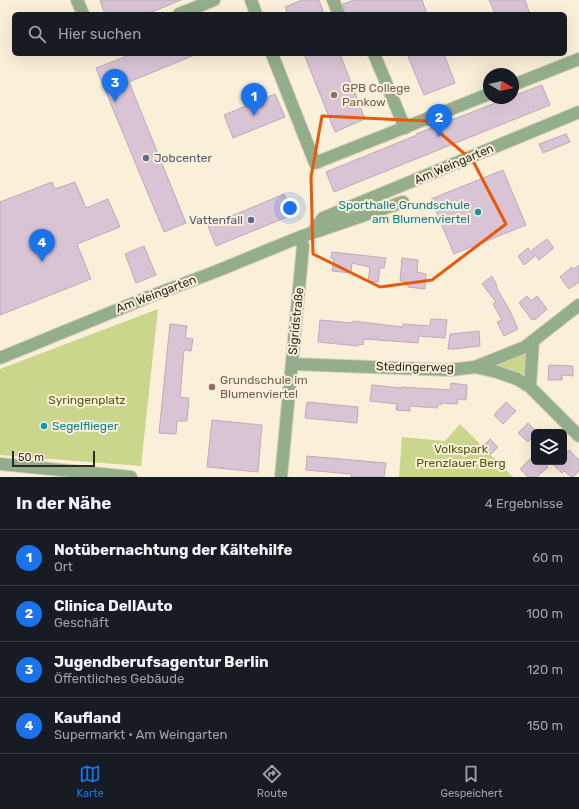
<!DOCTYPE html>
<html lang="de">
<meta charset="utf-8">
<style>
:root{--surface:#171b24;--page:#20242c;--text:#f1f3f6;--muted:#9ea1a6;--line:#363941;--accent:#1a73e8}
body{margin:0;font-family:Rubik,sans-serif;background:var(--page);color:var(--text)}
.controls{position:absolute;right:12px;bottom:12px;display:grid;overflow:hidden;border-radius:6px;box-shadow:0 4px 16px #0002}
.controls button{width:36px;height:36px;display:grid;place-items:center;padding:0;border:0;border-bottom:1px solid var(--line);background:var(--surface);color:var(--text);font:20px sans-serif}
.compass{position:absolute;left:483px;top:68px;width:36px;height:36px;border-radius:50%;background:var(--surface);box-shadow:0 4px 16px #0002;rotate:99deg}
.scale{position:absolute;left:12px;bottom:10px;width:83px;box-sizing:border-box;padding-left:4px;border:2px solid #2e2b22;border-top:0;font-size:11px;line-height:14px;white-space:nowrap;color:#2e2b22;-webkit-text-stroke:3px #faf0da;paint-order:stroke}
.you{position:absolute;left:290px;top:208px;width:14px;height:14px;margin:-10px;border:3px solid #fff;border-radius:50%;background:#1a73e8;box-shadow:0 0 0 6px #1a73e833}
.badge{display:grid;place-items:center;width:26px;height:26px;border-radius:50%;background:var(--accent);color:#fff;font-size:13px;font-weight:700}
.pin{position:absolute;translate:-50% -33px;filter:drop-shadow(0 1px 2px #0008)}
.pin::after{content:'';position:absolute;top:21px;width:14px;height:12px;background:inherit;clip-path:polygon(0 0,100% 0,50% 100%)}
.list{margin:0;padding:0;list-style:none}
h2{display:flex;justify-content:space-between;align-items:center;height:52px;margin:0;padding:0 16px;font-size:17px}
h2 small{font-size:13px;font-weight:400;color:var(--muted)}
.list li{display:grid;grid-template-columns:26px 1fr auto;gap:12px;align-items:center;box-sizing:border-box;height:56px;padding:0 16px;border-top:1px solid var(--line)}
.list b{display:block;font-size:15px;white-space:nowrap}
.list p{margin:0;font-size:13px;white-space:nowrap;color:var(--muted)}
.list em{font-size:13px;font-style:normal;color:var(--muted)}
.icon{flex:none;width:22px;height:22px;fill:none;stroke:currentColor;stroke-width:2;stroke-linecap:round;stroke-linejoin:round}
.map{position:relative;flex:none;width:579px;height:477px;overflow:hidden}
.search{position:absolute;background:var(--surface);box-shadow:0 4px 16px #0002;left:12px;right:12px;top:12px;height:44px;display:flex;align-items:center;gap:10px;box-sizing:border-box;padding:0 14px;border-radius:6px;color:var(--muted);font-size:15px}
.sheet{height:276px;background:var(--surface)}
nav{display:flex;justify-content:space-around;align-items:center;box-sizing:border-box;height:56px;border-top:1px solid var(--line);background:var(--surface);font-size:11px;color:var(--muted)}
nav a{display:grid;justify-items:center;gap:2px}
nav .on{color:var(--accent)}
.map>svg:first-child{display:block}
</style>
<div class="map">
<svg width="579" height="477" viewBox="0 0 579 477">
<rect width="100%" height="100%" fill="#faf0da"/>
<path fill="#c9d68c" d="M158,309L141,466L0,455V369Z
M527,352L525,377L498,367V364Z
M460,424L513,477H399L402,437L445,441Z"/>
<path fill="#d8c4d5" stroke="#bdaaba" d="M100,0H181L147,14H105Z
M302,0H319L324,14H288L285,7Z
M354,0H422L427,14H346L343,4Z
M489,0H525L530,14H495Z
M132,54H197L129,82L186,223L164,232L96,68Z
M304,54H340L365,119L335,132Z
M407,54H444L455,83L424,95Z
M542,85L550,105L334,192L326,172L417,135L416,134L508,98H513V96Z
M275,94L285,117L233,138L224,115Z
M566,134L570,142L543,153L539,144Z
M503,170L526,225L454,254L431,199Z
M52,182L55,189L75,182L86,208L108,199L120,227L77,244L91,279L0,315V202Z
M284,194L292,215L216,246L208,226Z
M547,239L554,248L539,260L532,250Z
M144,246L156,275L136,283L125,254Z
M528,248L535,256L524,265L518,256Z
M332,252L386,258L384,268H380L378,282L368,281L370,267L352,263L351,273L332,271L334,259L331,258Z
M402,258L418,260L417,272L426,274L425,289L408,287V282L400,281Z
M579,265V282L569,289L560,277L572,267L574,269Z
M492,276L497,286L496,287L510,311L518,329L504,336L497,322L502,320L493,304L496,302L482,284Z
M527,296L531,301L537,296L547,309L535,320L534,318L532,320L519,303Z
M431,319L447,320L445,338L419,336L418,343L364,339L363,345L358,344V346L318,342L320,320L353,323V321L403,327V324L430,326Z
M170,324L187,326L185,338L193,339L191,351L184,350L180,397L189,398L187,421H177L176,434L159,433Z
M479,331L480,346L454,349H448L450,334Z
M549,365L573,366V376L562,375V380H548Z
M451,383L467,385L466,400L458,399L457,404L441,403V405H438L437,408L410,406V411L396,410L397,404L370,401L372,385L401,388V387L450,390Z
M307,402L358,407L357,423L305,418Z
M506,402L516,411L503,424L494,415Z
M212,420L262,425L258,472L207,467Z
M528,423L537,432H534V436L528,442L518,433Z
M490,439L498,447L491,454L483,446Z
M569,450L579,460V471L573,477H571L564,471L562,473L550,462H564V456Z
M307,456L386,463L384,477H351V474L306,470Z
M532,457L534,459V462H543L548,467L537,477H528L520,469Z"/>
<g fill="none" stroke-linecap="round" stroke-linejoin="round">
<defs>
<path id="minor" d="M77,0L83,14
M251,0L256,14
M333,0L339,14
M179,14L214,0
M272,54L315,163L489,94
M374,54L405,128
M513,85L579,59
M312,233L323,218L579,112
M0,358L151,296L217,271L300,237L403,202
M292,364L450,370L475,367L525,347L579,305
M475,367L497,372L517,379L530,387L579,436
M530,387L533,341
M0,464L131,477
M281,477L303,246L300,237"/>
</defs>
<use href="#minor" stroke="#d5cdb9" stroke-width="14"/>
<use href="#minor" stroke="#94ae8b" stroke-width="12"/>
</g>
<path fill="none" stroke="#e8590c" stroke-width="3" stroke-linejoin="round" d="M322,116L426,121L473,161L506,224L432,280L380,287L313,254L311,177Z"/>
<g fill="#8d6e63" stroke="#faf0da" stroke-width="1.5">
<circle cx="334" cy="95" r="4"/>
<circle cx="212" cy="387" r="4"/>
</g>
<g fill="#5c6f8a" stroke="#faf0da" stroke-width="1.5">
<circle cx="146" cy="158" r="4"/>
<circle cx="251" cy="220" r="4"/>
</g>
<g fill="#0f9aa8" stroke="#faf0da" stroke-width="1.5">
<circle cx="478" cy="212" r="4"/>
<circle cx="44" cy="426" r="4"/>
</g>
<g text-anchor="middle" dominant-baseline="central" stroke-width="4" stroke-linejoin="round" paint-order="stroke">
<g font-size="12" fill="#785e54" stroke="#faf0da" text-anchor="start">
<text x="342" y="88">GPB College<tspan x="342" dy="14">Pankow</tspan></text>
<text x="220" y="380">Grundschule im<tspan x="220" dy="14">Blumenviertel</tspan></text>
</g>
<g font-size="12" fill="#4e5e75" stroke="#faf0da" text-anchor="start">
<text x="154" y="158">Jobcenter</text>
<text x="243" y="220" text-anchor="end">Vattenfall</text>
</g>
<g font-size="12" fill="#2e2b22" stroke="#faf0da">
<text transform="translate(454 164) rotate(-23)">Am Weingarten</text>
<text transform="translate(156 294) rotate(-21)">Am Weingarten</text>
<text transform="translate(296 321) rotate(-84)">Sigridstraße</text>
<text transform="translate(415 367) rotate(1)">Stedingerweg</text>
</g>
<g font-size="12" fill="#0d838f" stroke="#faf0da" text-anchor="end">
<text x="470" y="205">Sporthalle Grundschule<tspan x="470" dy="14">am Blumenviertel</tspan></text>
<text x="52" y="426" text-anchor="start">Segelflieger</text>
</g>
<g font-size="12" fill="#515a10" stroke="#faf0da">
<text x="87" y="400">Syringenplatz</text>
<text x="461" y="449">Volkspark<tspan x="461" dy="14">Prenzlauer Berg</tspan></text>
</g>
</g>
</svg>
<div class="controls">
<button><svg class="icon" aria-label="layers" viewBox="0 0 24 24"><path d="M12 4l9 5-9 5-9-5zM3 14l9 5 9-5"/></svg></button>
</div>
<svg class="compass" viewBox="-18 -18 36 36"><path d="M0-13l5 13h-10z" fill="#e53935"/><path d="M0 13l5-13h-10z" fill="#9ea1a6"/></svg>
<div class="scale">50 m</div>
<div class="you"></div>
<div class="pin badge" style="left:254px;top:116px">1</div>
<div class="pin badge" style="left:439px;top:137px">2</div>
<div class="pin badge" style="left:115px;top:102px">3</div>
<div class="pin badge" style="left:42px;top:262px">4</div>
<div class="search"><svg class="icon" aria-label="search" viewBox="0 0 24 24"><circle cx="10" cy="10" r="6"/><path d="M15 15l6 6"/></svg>Hier suchen</div>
</div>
<section class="sheet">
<h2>In der Nähe<small>4 Ergebnisse</small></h2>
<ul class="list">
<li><span class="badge">1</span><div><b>Notübernachtung der Kältehilfe</b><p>Ort</p></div><em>60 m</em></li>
<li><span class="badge">2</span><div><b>Clinica DellAuto</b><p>Geschäft</p></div><em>100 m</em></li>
<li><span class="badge">3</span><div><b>Jugendberufsagentur Berlin</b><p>Öffentliches Gebäude</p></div><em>120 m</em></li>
<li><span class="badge">4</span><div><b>Kaufland</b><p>Supermarkt · Am Weingarten</p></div><em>150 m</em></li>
</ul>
</section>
<nav>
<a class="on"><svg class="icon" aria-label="map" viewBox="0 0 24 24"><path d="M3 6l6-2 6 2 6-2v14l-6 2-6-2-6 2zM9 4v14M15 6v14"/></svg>Karte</a>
<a><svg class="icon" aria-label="directions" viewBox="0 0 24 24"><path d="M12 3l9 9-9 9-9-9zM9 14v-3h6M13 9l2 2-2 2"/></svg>Route</a>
<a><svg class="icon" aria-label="saved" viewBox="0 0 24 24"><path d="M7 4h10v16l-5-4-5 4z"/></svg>Gespeichert</a>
</nav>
